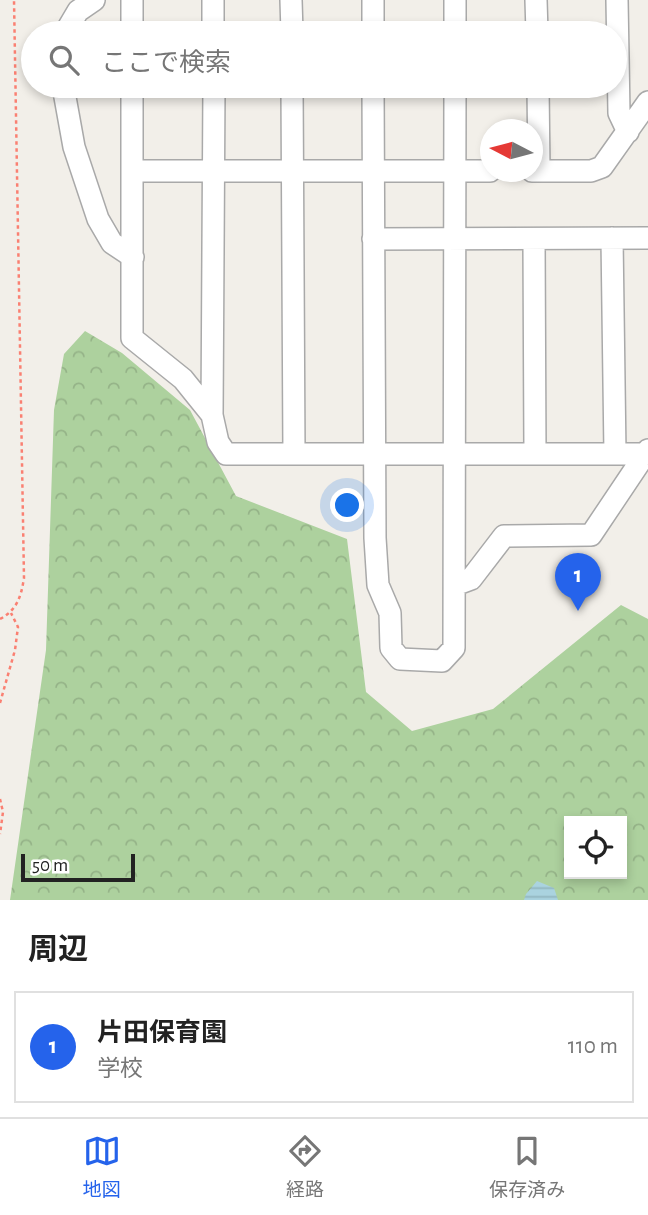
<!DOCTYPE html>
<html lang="ja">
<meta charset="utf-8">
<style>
:root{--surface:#fff;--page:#f2f2f2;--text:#222;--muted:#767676;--line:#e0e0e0;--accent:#2563eb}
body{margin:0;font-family:"Alegreya Sans","Noto Sans JP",sans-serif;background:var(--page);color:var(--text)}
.controls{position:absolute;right:21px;bottom:21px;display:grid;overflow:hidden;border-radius:0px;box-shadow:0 4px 10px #0003}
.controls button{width:63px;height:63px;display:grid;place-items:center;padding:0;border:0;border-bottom:2px solid var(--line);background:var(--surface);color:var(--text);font:35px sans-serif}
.compass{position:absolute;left:480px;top:119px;width:63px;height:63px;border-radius:50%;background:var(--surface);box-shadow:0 4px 10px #0003;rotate:276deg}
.scale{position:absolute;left:21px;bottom:18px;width:114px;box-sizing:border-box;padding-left:7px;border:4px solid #222;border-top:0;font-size:19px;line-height:24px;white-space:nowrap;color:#222;-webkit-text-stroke:5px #fff;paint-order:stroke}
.you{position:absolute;left:348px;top:506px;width:24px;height:24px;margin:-18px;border:5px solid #fff;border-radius:50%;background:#1a73e8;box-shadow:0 0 0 10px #1a73e833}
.badge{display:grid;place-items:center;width:46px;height:46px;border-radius:50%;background:var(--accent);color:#fff;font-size:23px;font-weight:700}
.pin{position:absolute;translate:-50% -58px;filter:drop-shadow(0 2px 4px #0008)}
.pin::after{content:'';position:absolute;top:37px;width:24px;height:21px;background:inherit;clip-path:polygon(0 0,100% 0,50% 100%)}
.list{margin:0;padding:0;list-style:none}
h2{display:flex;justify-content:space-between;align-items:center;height:91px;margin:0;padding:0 28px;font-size:30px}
h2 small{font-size:23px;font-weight:400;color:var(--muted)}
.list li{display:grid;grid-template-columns:46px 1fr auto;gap:21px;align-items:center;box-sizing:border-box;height:112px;margin:0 14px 14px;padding:0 14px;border:2px solid var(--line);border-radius:0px}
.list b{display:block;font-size:26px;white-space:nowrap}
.list p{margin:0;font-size:23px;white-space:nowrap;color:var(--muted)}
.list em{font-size:23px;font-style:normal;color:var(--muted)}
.icon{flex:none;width:38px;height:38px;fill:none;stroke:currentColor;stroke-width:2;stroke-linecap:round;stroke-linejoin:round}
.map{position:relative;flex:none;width:648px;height:900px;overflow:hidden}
.search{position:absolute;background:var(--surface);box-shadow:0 4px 10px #0003;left:21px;right:21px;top:21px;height:77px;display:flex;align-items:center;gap:18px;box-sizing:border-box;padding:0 24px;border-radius:38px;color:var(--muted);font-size:26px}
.sheet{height:217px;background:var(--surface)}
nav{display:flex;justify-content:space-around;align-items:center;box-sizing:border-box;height:98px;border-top:2px solid var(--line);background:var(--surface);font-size:19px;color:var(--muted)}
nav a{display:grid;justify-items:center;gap:4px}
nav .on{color:var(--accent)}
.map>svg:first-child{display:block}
</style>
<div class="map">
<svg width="648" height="900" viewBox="0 0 648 900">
<defs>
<pattern id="forest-crowns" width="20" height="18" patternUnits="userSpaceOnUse" patternTransform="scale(1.75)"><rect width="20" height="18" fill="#add19e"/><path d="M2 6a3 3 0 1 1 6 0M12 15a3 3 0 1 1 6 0" fill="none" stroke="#95b388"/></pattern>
<pattern id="water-rules" width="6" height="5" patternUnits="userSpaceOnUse" patternTransform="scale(1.75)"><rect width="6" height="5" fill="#aad3df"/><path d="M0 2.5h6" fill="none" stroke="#92b5bf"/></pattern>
</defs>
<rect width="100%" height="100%" fill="#f2efe9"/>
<path fill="url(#forest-crowns)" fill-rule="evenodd" d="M85,331L122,353L190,410L236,496L347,539L366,692L412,731L493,709L621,605L648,619V900H10L46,650L54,410L64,354ZM569,821H622V874H569Z"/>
<path fill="url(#water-rules)" d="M537,881L554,888L558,900H524L526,894Z"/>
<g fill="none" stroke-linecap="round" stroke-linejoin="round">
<defs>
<path id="minor" d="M132,0V33
M213,0V33
M291,0L292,33
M455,0V33
M536,0L537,33
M617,0L619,113L628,132
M65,33L78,11L94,0
M373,33V0
M63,86L74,147L98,219L112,243L133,257
M132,86V338L183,379L212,415L218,442L226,454H646
M292,86L294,454
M373,86L375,538L378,585L390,613L391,648L400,659L442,661L454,648L455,86
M538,86L539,171
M133,171H490
M532,171H591L602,167L648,102
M612,238L615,454
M373,239L648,238
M534,240L535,454
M212,415L214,86
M455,585L471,579L504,536L591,535L648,450"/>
</defs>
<use href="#minor" stroke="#a9a9a9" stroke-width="24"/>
<path stroke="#fa8072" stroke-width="2.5" stroke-dasharray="3.5 3.5" stroke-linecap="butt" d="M0,619C17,610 21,597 24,578L14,0
M0,703L15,650L18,627L11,613
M0,799L3,812L0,834"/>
<use href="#minor" stroke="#fff" stroke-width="21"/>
</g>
</svg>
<div class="controls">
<button><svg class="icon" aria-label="locate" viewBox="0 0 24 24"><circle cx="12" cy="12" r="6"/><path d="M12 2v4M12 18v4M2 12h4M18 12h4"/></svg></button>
</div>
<svg class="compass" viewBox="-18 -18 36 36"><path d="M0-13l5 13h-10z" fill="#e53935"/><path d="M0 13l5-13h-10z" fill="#767676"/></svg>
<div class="scale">50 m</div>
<div class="you"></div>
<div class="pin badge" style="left:578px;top:611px">1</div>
<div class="search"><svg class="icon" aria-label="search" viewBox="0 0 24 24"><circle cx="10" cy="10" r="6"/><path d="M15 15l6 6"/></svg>ここで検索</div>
</div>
<section class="sheet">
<h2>周辺<small></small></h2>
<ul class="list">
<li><span class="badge">1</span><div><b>片田保育園</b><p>学校</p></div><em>110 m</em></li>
</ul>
</section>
<nav>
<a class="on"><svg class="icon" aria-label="map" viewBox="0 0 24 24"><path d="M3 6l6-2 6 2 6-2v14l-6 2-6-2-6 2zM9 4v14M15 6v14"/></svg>地図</a>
<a><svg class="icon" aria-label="directions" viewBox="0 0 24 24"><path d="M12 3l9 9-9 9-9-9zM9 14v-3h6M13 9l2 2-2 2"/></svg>経路</a>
<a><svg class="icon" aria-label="saved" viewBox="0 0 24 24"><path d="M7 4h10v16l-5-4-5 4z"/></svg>保存済み</a>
</nav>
